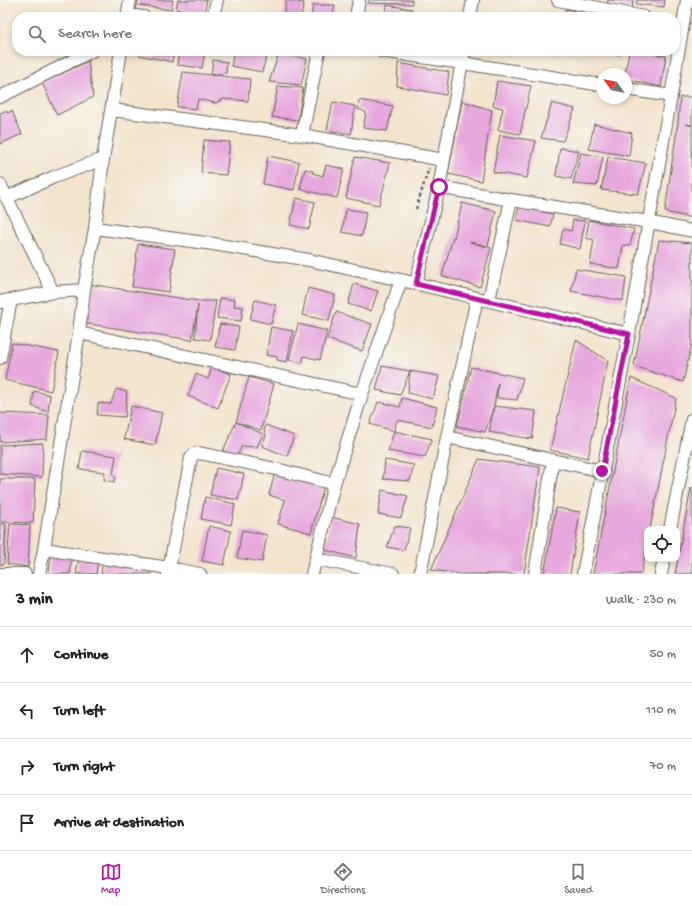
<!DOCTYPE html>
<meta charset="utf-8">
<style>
:root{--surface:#fff;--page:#f2f2f2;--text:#222;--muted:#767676;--line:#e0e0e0;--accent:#b5179e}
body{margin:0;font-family:"Gochi Hand",sans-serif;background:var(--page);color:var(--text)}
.controls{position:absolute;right:12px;bottom:12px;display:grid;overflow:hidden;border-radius:8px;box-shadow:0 2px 6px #0003}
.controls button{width:36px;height:36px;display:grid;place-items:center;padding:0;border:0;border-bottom:1px solid var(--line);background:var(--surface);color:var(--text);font:20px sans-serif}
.compass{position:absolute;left:596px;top:68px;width:36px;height:36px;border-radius:50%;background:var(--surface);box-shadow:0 2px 6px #0003;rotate:303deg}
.stop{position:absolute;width:12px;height:12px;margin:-9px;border:3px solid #b5179e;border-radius:50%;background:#fff}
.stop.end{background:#b5179e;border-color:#fff;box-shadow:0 1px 4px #0008}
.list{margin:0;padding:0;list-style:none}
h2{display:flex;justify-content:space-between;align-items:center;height:52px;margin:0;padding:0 16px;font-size:17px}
h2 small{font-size:13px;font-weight:400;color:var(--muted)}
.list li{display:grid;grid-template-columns:26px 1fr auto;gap:12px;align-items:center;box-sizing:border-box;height:56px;padding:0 16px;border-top:1px solid var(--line)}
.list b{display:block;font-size:15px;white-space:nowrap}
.list em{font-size:13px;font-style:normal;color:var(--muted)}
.icon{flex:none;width:22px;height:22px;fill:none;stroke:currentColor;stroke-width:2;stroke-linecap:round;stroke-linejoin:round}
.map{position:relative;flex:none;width:692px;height:574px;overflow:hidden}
.search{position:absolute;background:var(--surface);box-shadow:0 2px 6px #0003;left:12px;right:12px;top:12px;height:44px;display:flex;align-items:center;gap:10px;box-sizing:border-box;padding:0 14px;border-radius:16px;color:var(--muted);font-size:15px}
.sheet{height:276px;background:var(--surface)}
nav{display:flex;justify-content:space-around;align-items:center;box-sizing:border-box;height:56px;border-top:1px solid var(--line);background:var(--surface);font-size:11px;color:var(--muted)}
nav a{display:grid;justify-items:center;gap:2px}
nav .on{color:var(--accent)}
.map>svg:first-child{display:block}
</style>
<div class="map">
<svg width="692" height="574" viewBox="0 0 692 574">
<rect width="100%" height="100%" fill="#f6f6f2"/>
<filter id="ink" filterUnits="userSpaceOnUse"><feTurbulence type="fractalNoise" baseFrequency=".025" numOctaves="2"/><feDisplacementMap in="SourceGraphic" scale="8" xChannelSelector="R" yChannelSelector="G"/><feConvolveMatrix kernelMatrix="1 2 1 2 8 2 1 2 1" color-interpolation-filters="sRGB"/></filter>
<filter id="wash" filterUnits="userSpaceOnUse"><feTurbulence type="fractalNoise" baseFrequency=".012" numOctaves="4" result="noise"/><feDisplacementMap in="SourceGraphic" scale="16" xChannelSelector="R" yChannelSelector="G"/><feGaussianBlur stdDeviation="0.9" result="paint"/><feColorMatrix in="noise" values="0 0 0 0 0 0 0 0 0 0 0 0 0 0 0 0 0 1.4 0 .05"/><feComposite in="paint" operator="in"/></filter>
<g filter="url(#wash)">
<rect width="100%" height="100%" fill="#f3e4ce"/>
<g id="blocks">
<path fill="#e7a8dd" d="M138,0H173L171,10L137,5Z
M178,0H207L204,14L176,9Z
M286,0L304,3L301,17H284Z
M369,0H412V4L368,3Z
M608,0H633L632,9L607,4Z
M637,0H665L664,7L636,4Z
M313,5H335L332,17H311Z
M387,5L412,9L409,17H385Z
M565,9L604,16V17H564Z
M139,51H174L172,62L139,55Z
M179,51H205L202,68L177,65Z
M234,51H268L262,72L231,66Z
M603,51H621L620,55L603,52Z
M629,51H636L666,56L661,87L626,79V74H625Z
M279,53L307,59L301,85L269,82Z
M213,60L227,62L226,73L211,75Z
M88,61L93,97L57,115L42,83Z
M398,63L449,72L446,95L397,86Z
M183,72L250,79L248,101L224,99L215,103L198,99L196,109L177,107Z
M497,81L531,86L520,134L498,130L503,108L493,106Z
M278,86L303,88L298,120L272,117Z
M680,97H692V125L686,124L692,126V218L665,212L671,169L678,123Z
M359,100L393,106L387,131L363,128L366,112L358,109Z
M462,101L492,110L481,181L448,174Z
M333,102L355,106L351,134L327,130Z
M552,103L575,109L563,141L541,138Z
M6,111L7,113L12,111L22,134L0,144V113Z
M594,124L632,133L629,156L589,149Z
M500,135L536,141L527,178L493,172Z
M204,140L230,142L226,175L201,173Z
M560,148L579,151L571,179L556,176Z
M581,153L603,157L597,186L573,184Z
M268,156L299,162L294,190L263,184Z
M355,157L390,163L379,205L346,198Z
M608,157L646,163L638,194L601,190Z
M326,165L344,169L337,198L300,189L305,169L313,171L312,173L323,176Z
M296,198L315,202L309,229L290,225Z
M462,203L496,211L488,246L470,242L491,248L480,287L442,276L453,237L454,238Z
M519,207L553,214L550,227L516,220Z
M346,209L366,212L362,236L342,232Z
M573,220L585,221L580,249L560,244L563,229L571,231Z
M589,220L634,229L630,246L623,245L619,269L590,264L594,240L586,238Z
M659,240L692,243V343L683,382L634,366Z
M138,244L175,249L169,292L132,287Z
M576,269L626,277L623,301L571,291Z
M88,284L198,301H216L210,340L195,338L198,305L192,340L82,323Z
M354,284L378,291L371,311L348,304Z
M308,288L335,295L329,321L302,315Z
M220,298L235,300L234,306L243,307L241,321L217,318Z
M255,300L276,305L271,324L250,319Z
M336,312L372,324L362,351L327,339Z
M220,324L239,327L235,350L215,347Z
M298,324L327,331L320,360L304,356L302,363L289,360Z
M271,327L293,331L287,362L277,360V357L266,355Z
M576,340L608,361L588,458L550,450Z
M12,343L59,352L51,391L5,380Z
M382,366L410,371L400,395L376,390Z
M212,367L231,374L218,408L188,396L196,374L208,379Z
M471,367L523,378L517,400L497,398L498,383L494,406L485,432L457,426L464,398Z
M410,371L439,376L433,399L408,393Z
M249,377L274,384L261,430L236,422Z
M631,378L676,398L650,529H647V543L641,574H593Z
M116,389L127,392L125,417L97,415L98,403L111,404Z
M34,391L50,395L48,412L32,406Z
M402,398L437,407L432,427L397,420L394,431L370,424L378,402L400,407Z
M131,406L162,413L155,445L124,439Z
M494,406L536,411L532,439L489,432Z
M0,413L49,415L47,439L0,442Z
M236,422L263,434L257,447L242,446L237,456L223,451Z
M266,425L294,436L287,456L262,446L266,435L264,430Z
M394,431L432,439L425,457L388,451Z
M43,443L42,477L0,474V445Z
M82,451L116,456L113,474L116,478L114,482L104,480L105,472L79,469Z
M479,459L540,467L524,574H461L431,570Z
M385,460L414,465L410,481L383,479Z
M216,468L244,474L238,500L210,495Z
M276,469L325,483L311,533L278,524L285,500L269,495Z
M0,479H35L33,523L0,522Z
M691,488H692V574H675Z
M382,490L408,496L401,518L378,514Z
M205,497L235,504L231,525L201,519Z
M556,508L580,512L570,574H544Z
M331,517L360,524L356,558L325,550Z
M0,524H6L4,564L0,565Z
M10,524L30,525L28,567L7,564Z
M209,526L231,531L224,565L202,561Z
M395,526L410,528L404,550L387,547Z
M242,530L267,535L262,562L237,558Z
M51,552L72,555L70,574H49Z
M79,557L98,560L96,574H76Z
M103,559L152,568L151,574H101Z"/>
</g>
</g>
<g filter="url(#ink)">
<use href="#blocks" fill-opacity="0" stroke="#67625a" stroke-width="1"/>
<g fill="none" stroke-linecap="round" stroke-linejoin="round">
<defs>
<path id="street" d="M558,0L644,17
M127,15L144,17
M127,17L130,0
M213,17L217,0
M356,17L359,0
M470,17L473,0
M381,51L462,63L602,85
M626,89L671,96
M0,97L92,51
M112,110L302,135L444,160
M302,135L319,51
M0,184L53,292
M439,187L511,200L649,222L692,231
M6,198L54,177L103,159
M95,228L213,244L309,260L401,280L629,334
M416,283L439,187L464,51
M489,300L511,200
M0,302L53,292L84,290
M79,333C173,353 267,374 362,394
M0,358L11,300
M447,437L602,471
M670,529L692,419
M44,549L169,568L200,574
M316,559L393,574
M0,574H25
M39,574L44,549L79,333L84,290L95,228L103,159L121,51
M168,574L191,458L194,454L199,453L276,469L334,484
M312,574L334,484L362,394L401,280
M420,574L447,437L477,298
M535,574L553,460
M583,574L629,334L671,96L687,0
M661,574L664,559"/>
</defs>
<use href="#street" stroke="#67625a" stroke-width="14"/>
<path stroke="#67625a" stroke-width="2.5" stroke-dasharray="3 3" stroke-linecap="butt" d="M416,209L429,168"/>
<use href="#street" stroke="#fff" stroke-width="12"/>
</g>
</g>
<g fill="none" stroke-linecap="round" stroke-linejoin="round" filter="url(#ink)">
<path stroke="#b5179e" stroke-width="5" d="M439,187L416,284L629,334L602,471"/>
</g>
</svg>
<div class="controls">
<button><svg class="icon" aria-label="locate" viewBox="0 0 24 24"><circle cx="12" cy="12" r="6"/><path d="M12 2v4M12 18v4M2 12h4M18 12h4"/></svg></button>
</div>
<svg class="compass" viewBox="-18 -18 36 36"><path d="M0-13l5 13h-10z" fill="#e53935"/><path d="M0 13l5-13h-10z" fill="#767676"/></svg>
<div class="stop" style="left:439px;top:187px"></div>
<div class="stop end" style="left:602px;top:471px"></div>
<div class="search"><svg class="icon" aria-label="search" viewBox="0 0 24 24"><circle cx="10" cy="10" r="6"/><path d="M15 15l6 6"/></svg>Search here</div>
</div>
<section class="sheet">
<h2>3 min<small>Walk · 230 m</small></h2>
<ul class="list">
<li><svg class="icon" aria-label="ahead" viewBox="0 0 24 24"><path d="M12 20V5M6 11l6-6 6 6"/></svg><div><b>Continue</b></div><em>50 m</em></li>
<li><svg class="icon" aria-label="left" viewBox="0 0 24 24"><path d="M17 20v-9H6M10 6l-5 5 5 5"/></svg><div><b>Turn left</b></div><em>110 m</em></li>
<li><svg class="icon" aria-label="right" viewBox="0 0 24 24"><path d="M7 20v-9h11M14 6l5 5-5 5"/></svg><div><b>Turn right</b></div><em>70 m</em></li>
<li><svg class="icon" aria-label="arrive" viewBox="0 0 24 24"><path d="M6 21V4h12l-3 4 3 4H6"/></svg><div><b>Arrive at destination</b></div></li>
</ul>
</section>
<nav>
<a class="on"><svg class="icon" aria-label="map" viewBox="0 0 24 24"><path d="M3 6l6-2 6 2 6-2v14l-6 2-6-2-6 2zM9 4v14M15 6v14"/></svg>Map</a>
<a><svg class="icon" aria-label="directions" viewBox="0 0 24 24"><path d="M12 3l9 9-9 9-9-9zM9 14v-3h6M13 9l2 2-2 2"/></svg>Directions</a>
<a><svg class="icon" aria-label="saved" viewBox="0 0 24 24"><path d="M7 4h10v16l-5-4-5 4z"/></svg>Saved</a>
</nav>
